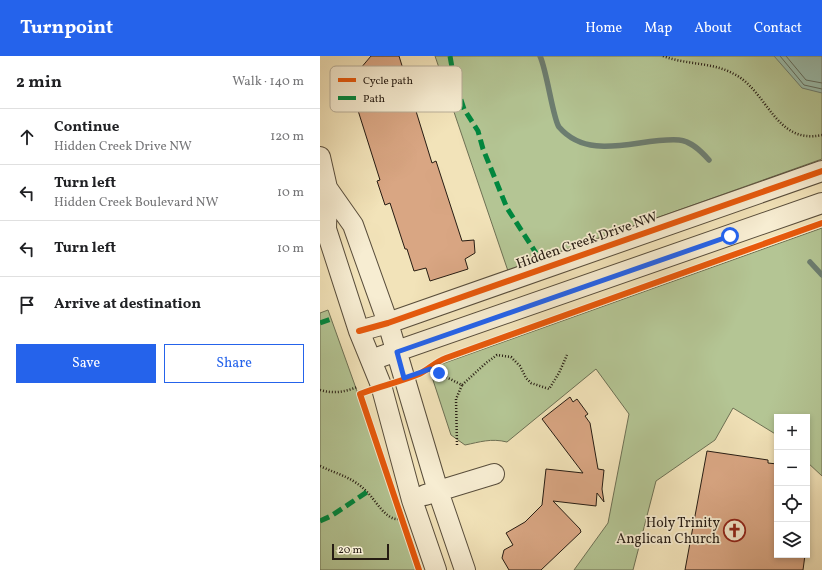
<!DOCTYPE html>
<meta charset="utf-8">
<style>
:root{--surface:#fff;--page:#f2f2f2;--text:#202124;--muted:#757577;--line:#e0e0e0;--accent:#2563eb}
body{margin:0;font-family:Vollkorn,serif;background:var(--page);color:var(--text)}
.controls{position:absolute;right:12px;bottom:12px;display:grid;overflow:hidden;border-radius:0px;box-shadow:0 2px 6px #0003}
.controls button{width:36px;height:36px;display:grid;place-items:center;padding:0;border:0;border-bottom:1px solid var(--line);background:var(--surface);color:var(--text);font:20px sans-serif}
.scale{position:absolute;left:12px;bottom:10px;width:57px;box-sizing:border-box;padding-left:4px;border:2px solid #261c13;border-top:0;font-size:11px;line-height:14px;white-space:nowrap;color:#261c13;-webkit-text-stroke:3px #f7edd2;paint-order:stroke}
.stop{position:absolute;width:12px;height:12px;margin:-9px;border:3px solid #2563eb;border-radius:50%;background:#fff}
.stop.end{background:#2563eb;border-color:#fff;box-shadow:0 1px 4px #0008}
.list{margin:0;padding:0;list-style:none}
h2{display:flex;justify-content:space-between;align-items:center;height:52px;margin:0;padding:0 16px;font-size:17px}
h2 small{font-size:13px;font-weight:400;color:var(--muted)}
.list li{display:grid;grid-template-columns:26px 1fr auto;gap:12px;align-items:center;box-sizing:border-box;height:56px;padding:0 16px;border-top:1px solid var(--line)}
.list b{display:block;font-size:15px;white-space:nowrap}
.list p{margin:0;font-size:13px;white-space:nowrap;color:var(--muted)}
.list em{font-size:13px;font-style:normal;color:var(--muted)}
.actions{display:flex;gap:8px;padding:12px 16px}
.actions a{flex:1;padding:9px 0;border:1px solid var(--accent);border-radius:0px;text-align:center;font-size:14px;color:var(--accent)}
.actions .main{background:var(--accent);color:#fff}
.icon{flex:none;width:22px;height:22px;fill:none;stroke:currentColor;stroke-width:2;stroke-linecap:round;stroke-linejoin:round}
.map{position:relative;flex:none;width:502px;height:514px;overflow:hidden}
header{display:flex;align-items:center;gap:24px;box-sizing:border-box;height:56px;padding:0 20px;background:var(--accent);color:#fff}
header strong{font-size:19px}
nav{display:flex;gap:22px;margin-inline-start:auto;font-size:14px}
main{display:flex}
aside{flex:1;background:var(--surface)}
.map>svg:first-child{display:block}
</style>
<header>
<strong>Turnpoint</strong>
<nav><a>Home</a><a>Map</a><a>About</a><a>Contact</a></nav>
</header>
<main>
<aside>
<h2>2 min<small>Walk · 140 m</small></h2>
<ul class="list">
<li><svg class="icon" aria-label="ahead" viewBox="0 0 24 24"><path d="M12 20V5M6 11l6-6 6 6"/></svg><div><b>Continue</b><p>Hidden Creek Drive NW</p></div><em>120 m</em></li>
<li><svg class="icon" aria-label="left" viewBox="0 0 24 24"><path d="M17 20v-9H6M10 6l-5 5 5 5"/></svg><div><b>Turn left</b><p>Hidden Creek Boulevard NW</p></div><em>10 m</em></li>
<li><svg class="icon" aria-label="left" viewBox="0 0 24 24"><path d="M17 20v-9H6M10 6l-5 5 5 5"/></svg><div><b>Turn left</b></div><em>10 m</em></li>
<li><svg class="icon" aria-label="arrive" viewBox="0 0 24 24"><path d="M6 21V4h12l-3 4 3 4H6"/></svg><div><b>Arrive at destination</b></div></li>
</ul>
<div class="actions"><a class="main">Save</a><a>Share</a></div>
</aside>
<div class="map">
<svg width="502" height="514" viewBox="0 0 502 514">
<rect width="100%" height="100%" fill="#f2e3b9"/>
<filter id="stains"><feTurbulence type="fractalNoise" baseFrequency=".005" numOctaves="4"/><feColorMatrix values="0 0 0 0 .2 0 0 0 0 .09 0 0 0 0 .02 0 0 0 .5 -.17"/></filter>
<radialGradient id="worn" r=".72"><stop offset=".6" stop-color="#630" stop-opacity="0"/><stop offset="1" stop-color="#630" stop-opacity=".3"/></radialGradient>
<path fill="#b4c594" stroke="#6d7054" d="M115,0H502V103L188,215Z
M502,172V420L487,406V361H457V379L413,352L395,384L336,425L313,514H254L288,467L309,358L276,313L187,386C171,382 160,386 145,389L131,379L112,321L119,309Z
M8,254L101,514H0V257Z"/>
<path fill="#9bbeae" stroke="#6c7d70" d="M454,0H502V37L482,32Z"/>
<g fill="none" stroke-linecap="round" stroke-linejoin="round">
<path stroke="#606d60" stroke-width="1" d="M460,0L484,29L502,33
M466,0L486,24L502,27"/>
<path stroke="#6c7d70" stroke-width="5.5" d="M220,0C227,15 233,63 239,71C270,107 320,81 359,84C371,85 381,95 389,104
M490,206L502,219"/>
</g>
<path fill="#d9a683" stroke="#261c13" d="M51,0H79L112,107L116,105L142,185L154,184L155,197L145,203L148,213L110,225L106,212L94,215L87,193H85L70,147L65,149L57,125L60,124L29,26Z
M250,341L253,346L257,343L268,358L265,360L270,367L278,413L284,414L282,433L284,446L277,437L276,450L233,445L260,473L261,476L221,514H189L182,502L184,494L193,489L186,477L205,466L222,449L226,413L263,417L222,363Z
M387,395L448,404V407L457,408V499H485L483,514H365Z"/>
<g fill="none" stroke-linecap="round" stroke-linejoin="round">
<defs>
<path id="minor" d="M0,101L7,132L6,173L39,275L61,329L92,444L116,514
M7,132L33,169L68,267L118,435L145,514
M39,275L68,267L502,115
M51,304L502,147
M105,439L174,418"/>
</defs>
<use href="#minor" stroke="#594e3c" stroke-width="22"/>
<path stroke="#261c13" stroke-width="2.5" stroke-dasharray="1 2" stroke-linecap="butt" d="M343,0C366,9 393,6 414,18C448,35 455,89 502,79
M110,313L142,329L166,307L177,299L191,301L200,310L206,322L211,327L229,333L239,317L247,299
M0,334C13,338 25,336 37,331
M137,389L136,343L142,329
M0,410C19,419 33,421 48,437C56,445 66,464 78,463"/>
<use href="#minor" stroke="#f7edd2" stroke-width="20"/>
<path stroke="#00873e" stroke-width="5" stroke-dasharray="10 5" stroke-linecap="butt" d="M130,0L134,23L144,53L158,75L163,93L187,152L216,197
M0,267L14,262
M0,465L11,460L47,436"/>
<defs>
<path id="cycleway" d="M39,275L68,267L502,115
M99,514L40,338C60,330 80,326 99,318C109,313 115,306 126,302L502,167"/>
</defs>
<use href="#cycleway" stroke="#f7edd2" stroke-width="8"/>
<use href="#cycleway" stroke="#e8590c" stroke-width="6"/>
</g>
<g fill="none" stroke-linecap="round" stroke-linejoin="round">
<path stroke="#2563eb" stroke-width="5" d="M119,317L110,313L84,322L77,296L410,180"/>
</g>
<defs>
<symbol id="church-ring" viewBox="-11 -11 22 22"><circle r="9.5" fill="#f7edd2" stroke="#8f2418" stroke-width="1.5"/><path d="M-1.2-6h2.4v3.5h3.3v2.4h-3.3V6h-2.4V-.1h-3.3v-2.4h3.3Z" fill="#8f2418"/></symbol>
</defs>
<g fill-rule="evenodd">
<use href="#church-ring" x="402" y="462" width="25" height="25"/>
</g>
<g text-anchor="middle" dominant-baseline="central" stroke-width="3.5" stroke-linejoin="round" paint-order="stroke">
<g font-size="14" fill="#261c13" stroke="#f7edd2">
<text transform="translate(267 185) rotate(-19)">Hidden Creek Drive NW</text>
</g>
<g font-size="14" fill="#261c13" stroke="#f7edd2" text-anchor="end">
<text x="400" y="467">Holy Trinity<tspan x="400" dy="16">Anglican Church</tspan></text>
</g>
</g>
<rect x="10" y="10" width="132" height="46" rx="6" fill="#f7edd2" stroke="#b8ae99" stroke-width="1"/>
<rect x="18" y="22" width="18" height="4" fill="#e8590c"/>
<rect x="18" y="40" width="18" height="4" fill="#00873e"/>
<g font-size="11" fill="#261c13">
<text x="43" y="28">Cycle path</text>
<text x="43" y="46">Path</text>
</g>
<rect width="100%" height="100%" filter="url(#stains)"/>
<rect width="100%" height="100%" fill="url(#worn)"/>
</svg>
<div class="controls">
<button>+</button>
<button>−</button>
<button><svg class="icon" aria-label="locate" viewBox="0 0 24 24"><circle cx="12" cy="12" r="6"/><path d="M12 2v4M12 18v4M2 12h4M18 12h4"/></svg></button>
<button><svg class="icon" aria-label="layers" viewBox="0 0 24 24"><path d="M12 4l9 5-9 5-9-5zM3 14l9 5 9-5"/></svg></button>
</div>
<div class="scale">20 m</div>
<div class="stop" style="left:410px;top:180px"></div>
<div class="stop end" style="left:119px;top:317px"></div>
</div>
</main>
